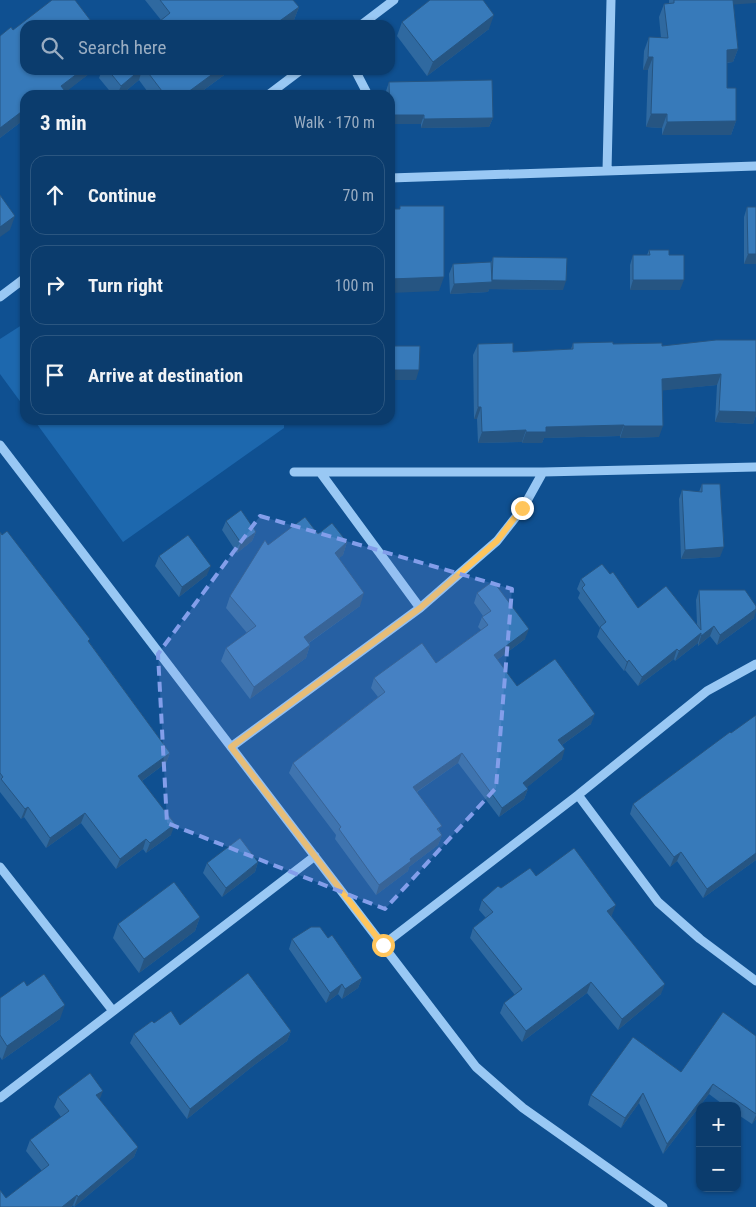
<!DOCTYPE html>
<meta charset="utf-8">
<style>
:root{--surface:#0b3c6d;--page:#194775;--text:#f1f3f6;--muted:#9aadc2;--line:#2b5680}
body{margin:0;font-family:"Roboto Condensed",sans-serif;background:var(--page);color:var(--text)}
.controls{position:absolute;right:15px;bottom:15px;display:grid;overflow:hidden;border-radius:10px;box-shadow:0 1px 4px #0004}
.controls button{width:45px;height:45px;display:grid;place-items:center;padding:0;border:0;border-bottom:1px solid var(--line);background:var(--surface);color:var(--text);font:25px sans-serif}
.stop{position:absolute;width:15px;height:15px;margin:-11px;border:4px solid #ffc55c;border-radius:50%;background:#fff}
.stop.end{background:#ffc55c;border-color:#fff;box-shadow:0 1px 5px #0008}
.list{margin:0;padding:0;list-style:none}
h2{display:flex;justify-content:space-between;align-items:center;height:65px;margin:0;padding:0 20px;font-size:21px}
h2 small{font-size:16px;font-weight:400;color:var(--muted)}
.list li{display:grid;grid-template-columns:32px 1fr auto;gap:15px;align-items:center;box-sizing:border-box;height:80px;margin:0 10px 10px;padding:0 10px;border:1px solid var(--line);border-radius:15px}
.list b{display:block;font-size:19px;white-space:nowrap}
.list em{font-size:16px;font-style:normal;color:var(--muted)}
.icon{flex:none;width:28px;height:28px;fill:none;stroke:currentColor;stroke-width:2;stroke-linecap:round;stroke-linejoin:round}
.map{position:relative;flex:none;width:756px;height:1207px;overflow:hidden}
.search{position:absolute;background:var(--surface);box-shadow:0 1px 4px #0004;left:20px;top:20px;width:375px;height:55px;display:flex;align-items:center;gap:12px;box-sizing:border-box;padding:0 18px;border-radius:15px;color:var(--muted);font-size:19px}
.panel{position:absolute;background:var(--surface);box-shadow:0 1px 4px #0004;left:20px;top:90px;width:375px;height:335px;border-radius:15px}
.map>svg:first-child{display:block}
</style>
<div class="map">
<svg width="756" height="1207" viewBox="0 0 756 1207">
<rect width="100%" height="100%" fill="#0f5091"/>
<path fill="#1d68ae" d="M25,323V408L0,374V339Z
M34,420H284V428L123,542Z"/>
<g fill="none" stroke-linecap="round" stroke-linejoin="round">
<path stroke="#99c8f4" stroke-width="9" d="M361,25L394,0
M355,70L368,95
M268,95L301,70
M607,171L611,0
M390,178L756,166
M0,297L25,278
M0,445L476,1067L523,1108L663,1207
M294,472H543L756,467
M320,472L420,608
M231,747L420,608L497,541L523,508L543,472
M578,795L658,902L700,939L756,981
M0,867L113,1011
M383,945L578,795L707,691L756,664
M0,1098L315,856"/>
</g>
<path fill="#2f69a0" d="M145,0H293L299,7L294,20L287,25H155L161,20Z
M669,0H756L733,4L738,49L733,62L727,63V88L736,121L731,135H662V128L646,127L648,70H643L644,51L649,37L661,38L659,17L664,4L669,3Z
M402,22L489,29L427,76L397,36Z
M0,36L25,70H94L65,92L25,95V128L21,122L0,138Z
M102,70H231L197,95H150L139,80L121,95H113L99,78Z
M389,82L493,118L489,127L421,128V124L390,95H386V91Z
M747,207L756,264H744V217Z
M649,250L669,255L680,290H630V265L633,255H647Z
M493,257L563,290L489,289L488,292L450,294L449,274L453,264L491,263Z
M756,340V415L753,424L715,422L717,385L662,390L659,437L620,438V436L544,438L542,443H522V442L478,443L477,419H474L473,355L478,344L513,352L571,349L573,343L662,346Z
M702,484L720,557L681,559L679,499L682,490L699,492Z
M226,521L256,532L252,541L237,553L222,530Z
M0,532L89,642L170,753L166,763L142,781L171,835L146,853L143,849L116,869L81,823L46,848L24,817L21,819L0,792Z
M318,534L347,542L343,555L339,558L360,606L309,643L310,645L306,658L250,699L221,661L226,648L247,633L226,608L230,596L268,545Z
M159,556L207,575L179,597L155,566Z
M610,574L638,608L697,624L696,600L699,590L754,618L717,645L710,636L698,646V643L675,661L674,659L638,686L625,670L624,671L597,637L600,628L578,598L580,593L577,589L581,579Z
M477,593L525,639L497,660L517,686L591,724L562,745V759L527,787L528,789L524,799L499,817L458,763L417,792L442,835L438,845L409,867L408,871L376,895L335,839L336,835L289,773L293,763L378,697L371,688L374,678L436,663L481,630L478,627L482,617L483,616L474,603Z
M731,733L756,860L703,898L677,861L670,867L630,814L633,804Z
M258,862L255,872L222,897L203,873L207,863Z
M536,876L612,915L611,916L661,994L618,1030L587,993L522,1042L500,1013L504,1003L515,995L470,938L473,928L486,918L479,910L482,900L501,888Z
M200,917L195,931L139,973L113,938L118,924Z
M328,938L362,978L358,988L342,999L338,994L326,1003L289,949L292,939Z
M27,986L60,1019L2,1060L0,1057V998Z
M154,1023L180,1025L291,1031L287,1041L253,1066L187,1119L130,1043L134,1034Z
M756,1036V1119L752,1124L737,1114V1106H725L709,1094L663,1154L639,1103L621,1128L588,1105L591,1095L681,1072Z
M58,1097L99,1099L138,1147L134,1157L74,1207L73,1205L71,1207H0L6,1198L42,1171L26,1151L30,1140L61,1117L54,1107Z"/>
<path fill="#265582" d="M729,0H756V3L727,5Z
M299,7L294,20L287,25H274Z
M494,15L489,29L427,76L433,62Z
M738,49L733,62L722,63L727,50Z
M648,57H653L648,70H643Z
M82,70H94L62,95L61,86Z
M140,70H142L139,80L121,95H117L121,86Z
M218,70H231L197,95H184Z
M25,109L21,122L0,138V128Z
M651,114H667L662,128L646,127Z
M390,115H424L421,124H390Z
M493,118L489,127L421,128L424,119Z
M736,121L731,135H662L667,122Z
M15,216L10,230L0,237V227Z
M748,254H756V264H744Z
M444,277L439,291L390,293V279Z
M492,280L566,281L563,290L489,289Z
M633,280H684L680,290H630Z
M492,282L488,292L450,294L454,284Z
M390,370H419L416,380H390Z
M721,374L717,385L658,391L662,379Z
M478,407H481L477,419H474Z
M719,411L756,412V415L753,424L715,422Z
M624,425L620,436L544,438L542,443H522L526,432L546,427Z
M624,426H663L659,437L620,438Z
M526,430L522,442L478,443L482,432Z
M256,532L252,541L237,553L241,543Z
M347,542L343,555L331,565L335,553Z
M724,547L720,557L681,559L685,550Z
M211,566L207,575L179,597L182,587Z
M364,593L360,606L300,649L304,637Z
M756,609V611L754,618L717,645L720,635Z
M714,626L710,636L698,646L701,636Z
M529,629L525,639L490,665L494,655Z
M701,633L698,643L675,661L679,651Z
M310,645L306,658L250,699L254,687Z
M677,649L674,659L638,686L642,677Z
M629,660L625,670L624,671L627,662Z
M595,714L591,724L555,750L558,740Z
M565,749L562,759L520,793L523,783Z
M170,753L166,763L135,786L138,776Z
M462,753L458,763L409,797L413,787Z
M528,789L524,799L499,817L502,808Z
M28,807L24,817L21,819L25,809Z
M85,813L81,823L46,848L50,838Z
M175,824L171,835L146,853L150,843Z
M442,835L438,845L409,867L408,871L376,895L379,885L410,859Z
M146,839L143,849L116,869L120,859Z
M681,852L677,861L670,867L674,857Z
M756,853V860L703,898L707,889Z
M258,862L255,872L222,897L226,888Z
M616,905L612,915L603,922L607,911Z
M200,917L195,931L139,973L144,959Z
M362,978L358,988L342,999L345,989Z
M591,982L587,993L522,1042L526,1031Z
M342,984L338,994L326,1003L330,993Z
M665,984L661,994L618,1030L622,1019Z
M65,1005L60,1019L2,1060L7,1046Z
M291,1031L287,1041L253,1066L187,1119L190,1109L256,1057Z
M713,1084L709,1094L663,1154L667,1144Z
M103,1091L99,1101L96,1095Z
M643,1093L639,1103L621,1128L625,1118Z
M756,1115V1119L752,1124Z
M138,1147L134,1157L74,1207L78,1197Z
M77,1195L73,1205L71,1207H62Z"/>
<path fill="#377aba" stroke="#265582" d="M52,0H75L94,25H25V70H82L61,86L68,95H25V109L0,128V36L11,27L13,30Z
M160,0H293L299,7L274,25H155L170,13Z
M430,0H483L494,15L433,62L402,22Z
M674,0H733L738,49L727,50V88H736V121L667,122V114H651L653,57H648L649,37L668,38L664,4L674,3Z
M108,70H140L121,86Z
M146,70H218L184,95H165Z
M492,80L493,118L424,119V115H390L389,82Z
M0,195L15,216L0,227Z
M400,206H444V277L390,279V209H400Z
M747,207H756V254H748Z
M649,250H669V255H684V280H633V255H650Z
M493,257L567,258L566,281L492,280Z
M491,262L492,282L454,284L453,264Z
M716,340H756V412L719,411L721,374L662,379L663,426H624V425L546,427V432H526V430L482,432L481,407H478V344L513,343V352L573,349V343L613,342V344L662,343V346Z
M390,346H420L419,370H390Z
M702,484H720L724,547L685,550L682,490L702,492Z
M241,510L256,532L241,543L226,521Z
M305,517L318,534L332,523L347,542L335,553L364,593L304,637L310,645L254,687L226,648L256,626L230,596L265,540L268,545Z
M7,531L90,639L88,641L170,753L138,776L175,824L150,843L146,839L120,859L85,813L50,838L28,807L25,809L1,779L3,777L0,773V532L2,535Z
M188,535L211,566L182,587L159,556Z
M602,564L610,574L613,572L638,608L666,586L701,630L699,590H745L756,606V609L720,635L714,626L701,636V633L679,651L677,649L642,677L629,660L627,662L600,627L606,622L582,588L585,585L581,579Z
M493,581L529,629L494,655L517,686L555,659L595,714L558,740L565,749L523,783L528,789L502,808L462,753L413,787L442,826L437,829L442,835L410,859L411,861L379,885L339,829L341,827L293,763L385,692L374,678L422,643L436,663L488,625L482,617L491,611L477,593Z
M756,715V853L707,889L681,852L674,857L633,804L730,732L731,733Z
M240,838L258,862L226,888L207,863Z
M574,848L616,905L607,911L665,984L622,1019L591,982L526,1031L504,1003L522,989L473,928L493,912L482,900L498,886L501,888L530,868L536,876Z
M174,882L200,917L144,959L118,924Z
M311,927H320L328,938L332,935L362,978L345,989L342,984L330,993L292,939Z
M248,973L291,1031L256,1057L190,1109L134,1034L152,1021L154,1023L171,1011L180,1025Z
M44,974L65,1005L7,1046L0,1035V998L24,981L27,986Z
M723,1012L756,1036V1114L713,1084L667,1144L643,1093L625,1118L591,1095L633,1037L681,1072Z
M90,1073L103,1091L96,1095L138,1147L78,1197L77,1195L62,1207H0V1190L6,1198L49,1165L30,1140L69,1111L58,1097Z"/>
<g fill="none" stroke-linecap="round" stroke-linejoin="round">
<path stroke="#ffc55c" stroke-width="6" d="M383,945L231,747L420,608L497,541L522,508"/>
</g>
<path fill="#839eea" fill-opacity="0.2" stroke="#839eea" stroke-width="4" stroke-dasharray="10 6" stroke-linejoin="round" d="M260,516L512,589L496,788L385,909L167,823L158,654Z"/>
</svg>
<div class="controls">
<button>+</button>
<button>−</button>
</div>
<div class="stop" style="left:383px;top:945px"></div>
<div class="stop end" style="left:522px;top:508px"></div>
<div class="search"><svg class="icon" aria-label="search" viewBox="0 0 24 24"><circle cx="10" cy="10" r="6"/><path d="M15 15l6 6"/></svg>Search here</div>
<section class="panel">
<h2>3 min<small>Walk · 170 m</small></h2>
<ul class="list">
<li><svg class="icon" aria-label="ahead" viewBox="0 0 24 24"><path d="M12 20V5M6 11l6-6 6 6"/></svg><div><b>Continue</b></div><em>70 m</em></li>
<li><svg class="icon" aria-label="right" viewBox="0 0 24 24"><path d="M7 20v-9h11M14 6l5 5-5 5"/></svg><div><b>Turn right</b></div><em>100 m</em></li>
<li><svg class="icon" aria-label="arrive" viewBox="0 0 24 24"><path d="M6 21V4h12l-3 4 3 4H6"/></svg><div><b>Arrive at destination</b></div></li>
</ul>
</section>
</div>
